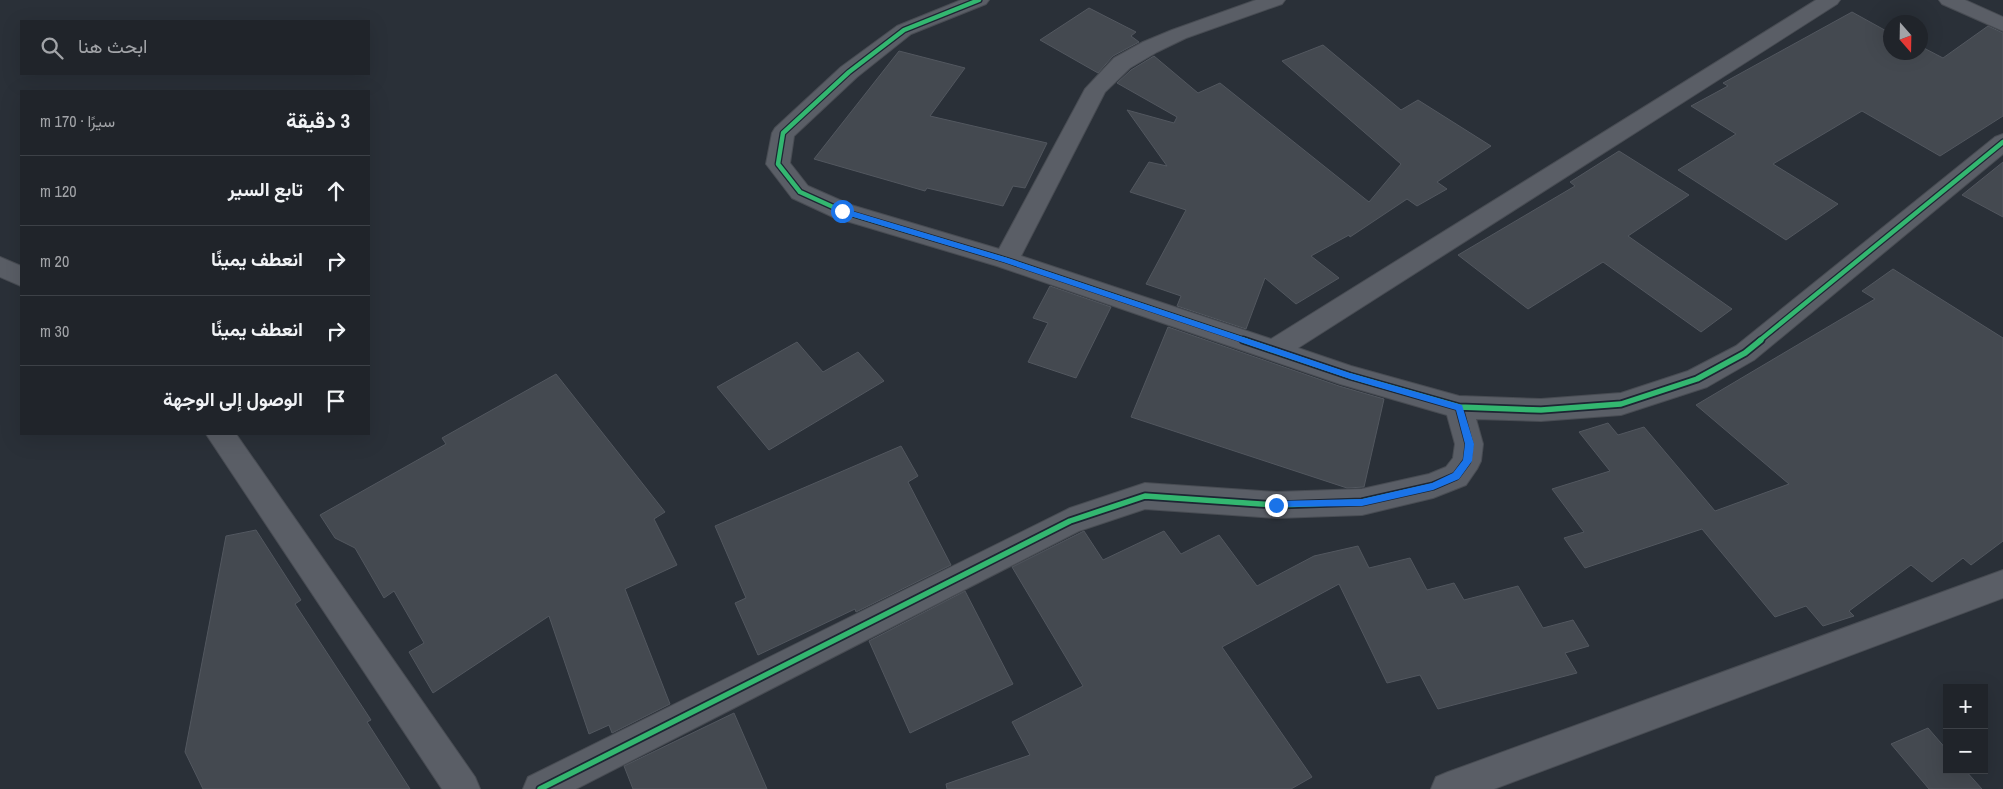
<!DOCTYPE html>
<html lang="ar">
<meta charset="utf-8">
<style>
:root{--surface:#20242a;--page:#282c32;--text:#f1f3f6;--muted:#a2a4a8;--line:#3d4147}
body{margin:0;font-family:"Archivo Narrow",Vazirmatn,sans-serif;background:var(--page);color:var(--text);direction:rtl}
.controls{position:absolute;right:15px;bottom:15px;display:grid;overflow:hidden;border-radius:0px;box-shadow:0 5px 20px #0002}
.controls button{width:45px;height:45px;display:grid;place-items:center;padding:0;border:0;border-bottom:1px solid var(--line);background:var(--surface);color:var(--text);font:25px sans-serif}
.compass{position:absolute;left:1883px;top:15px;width:45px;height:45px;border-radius:50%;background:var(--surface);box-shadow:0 5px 20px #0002;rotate:160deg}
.stop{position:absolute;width:15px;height:15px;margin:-11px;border:4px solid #1a73e8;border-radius:50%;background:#fff}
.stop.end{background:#1a73e8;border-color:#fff;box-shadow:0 1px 5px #0008}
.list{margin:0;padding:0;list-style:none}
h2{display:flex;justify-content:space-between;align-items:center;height:65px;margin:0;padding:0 20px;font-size:21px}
h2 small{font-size:16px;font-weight:400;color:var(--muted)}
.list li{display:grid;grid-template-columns:32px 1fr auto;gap:15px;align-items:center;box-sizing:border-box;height:70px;padding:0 20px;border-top:1px solid var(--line)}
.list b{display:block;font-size:19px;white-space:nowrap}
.list em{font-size:16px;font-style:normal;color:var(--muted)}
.icon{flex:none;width:28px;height:28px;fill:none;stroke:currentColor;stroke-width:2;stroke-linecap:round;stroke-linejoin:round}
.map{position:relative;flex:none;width:2003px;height:789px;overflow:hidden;direction:ltr}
.search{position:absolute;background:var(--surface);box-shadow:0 5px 20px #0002;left:20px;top:20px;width:350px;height:55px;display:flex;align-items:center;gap:12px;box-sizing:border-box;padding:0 18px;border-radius:0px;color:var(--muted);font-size:19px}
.panel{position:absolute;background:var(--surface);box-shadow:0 5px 20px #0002;left:20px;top:90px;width:350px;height:345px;border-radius:0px;direction:rtl}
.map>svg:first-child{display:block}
</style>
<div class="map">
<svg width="2003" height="789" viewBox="0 0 2003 789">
<rect width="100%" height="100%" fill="#2a3038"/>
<path fill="#444950" stroke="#52575f" d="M1089,8L1136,32L1131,36L1139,42L1113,56L1098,73L1040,40Z
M1852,12L1890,33V52H1920V46L1943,58L1988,26L2003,33V116L1940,156L1862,111L1773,164L1838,204L1786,240L1678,170L1736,134L1691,106L1728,86L1723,83Z
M1323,45L1401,110L1418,100L1491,146L1437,182L1447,189L1417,206L1407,199L1350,237L1349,235L1311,256L1339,278L1296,304L1265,278L1246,329L1177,306L1181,296L1146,284L1186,210L1130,192L1149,162L1167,166L1127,110L1174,123L1177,117L1117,83L1131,70L1154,56L1198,93L1220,83L1369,202L1401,164L1282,61Z
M899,51L965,68L930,116L1047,143L1025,188L1013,186L1003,206L927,188L925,191L814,159Z
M1619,151L1689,195L1628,236L1732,309L1701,332L1603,262L1528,309L1458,255L1575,186L1570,182Z
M2003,162V217L1962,195Z
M1893,269L2003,338V541L1971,565L1963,558L1932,582L1911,565L1849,611L1854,616L1823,626L1806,606L1775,617L1702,529L1585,568L1564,538L1584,532L1552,489L1610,471L1579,432L1608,423L1618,435L1644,427L1715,511L1789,484L1696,405L1875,299L1862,291Z
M1050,286L1111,307L1076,378L1028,362L1048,323L1033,318Z
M1168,327L1339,386L1384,399L1364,487L1347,488L1131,417Z
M797,342L823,372L858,352L884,381L769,450L717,387Z
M556,374L665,512L654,519L677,565L625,589L670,704L612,733L609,725L589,734L549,616L433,693L409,652L424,643L394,591L384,598L355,548L335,538L320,515L446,444L442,438Z
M901,446L918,476L908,482L951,565L856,612L855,609L758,655L735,603L746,598L715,526Z
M256,530L301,600L295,604L371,720L367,722L410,789H203L185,752L226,536Z
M1084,531L1103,560L1164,531L1181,554L1219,535L1257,586L1314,556L1358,546L1369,568L1410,558L1427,590L1454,583L1464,600L1518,586L1543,628L1573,620L1589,646L1565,653L1577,673L1438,709L1420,675L1387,683L1339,584L1222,647L1312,777L1291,789H947L946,784L1030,755L1012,722L1083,686L1012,567Z
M965,591L1013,684L910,733L869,641Z
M734,713L767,789H633L624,766Z
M1928,728L1947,750V770H1965L1982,789H1929L1891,744Z"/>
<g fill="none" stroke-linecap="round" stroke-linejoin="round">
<defs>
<path id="minor" d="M961,0H989L986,4L911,34L857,77L794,136L790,163L808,186L851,205L999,249L1085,89L1114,58L1143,42L1172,30L1256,0H1285L1282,4L1186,38L1157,52L1130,68L1105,92L1021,256L1271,339L1816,0H1840L1837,4L1298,348L1351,366L1459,396L1541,399L1621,393L1688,371L1736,346L1995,137L2003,134V154L1754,360L1707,387L1621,415L1541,421L1476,419L1483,444L1481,461L1477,469L1466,485L1433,498L1362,515L1277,518L1145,509L1079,531L576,789H523L528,777L1070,508L1145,483L1277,492L1362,489L1429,474L1446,467L1453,458L1455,444L1447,415L1340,384L997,266L833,217L792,198L766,164L772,133L775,128L841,67L897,26Z
M1939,0H1965L2003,17V31L1942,4Z
M0,257L21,266V286L0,277Z
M206,434H236L475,777L480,789H442Z
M2003,570V598L1494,789H1431L1436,777L1448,772Z"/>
</defs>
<use href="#minor" stroke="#484c53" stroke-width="2"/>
<use href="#minor" fill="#5a5e66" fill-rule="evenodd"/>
<defs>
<path id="cycleway-far1" d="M979,0L904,30L849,72L783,133L778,164L800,192L842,211L1006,260L1247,341
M1759,341L2003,142"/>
<path id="cycleway" d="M1243,340L1350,376L1459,407L1541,410L1621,404L1697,379L1745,353L1761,340
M540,789L1070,521L1145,496L1277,505L1362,502L1433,486L1456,476L1467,461L1469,444L1459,407"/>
</defs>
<use href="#cycleway-far1" stroke="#1d2633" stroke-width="7"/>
<use href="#cycleway" stroke="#1d2633" stroke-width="9"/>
<use href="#cycleway-far1" stroke="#33b770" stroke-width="4.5"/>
<use href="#cycleway" stroke="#33b770" stroke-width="5.5"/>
</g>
<path fill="#1a73e8" d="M842,208L1008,258L1350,373L1462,405L1474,444L1472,461L1459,479L1433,490L1362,506L1273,507V502L1276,501L1362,499L1432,483L1453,473L1463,460L1465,444L1456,410L1350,379L1003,262L840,213V209Z"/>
</svg>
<div class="controls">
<button>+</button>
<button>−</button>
</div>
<svg class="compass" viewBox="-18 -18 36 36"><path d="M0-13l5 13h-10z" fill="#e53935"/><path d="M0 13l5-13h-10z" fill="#a2a4a8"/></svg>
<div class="stop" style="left:842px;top:211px"></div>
<div class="stop end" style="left:1276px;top:505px"></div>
<div class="search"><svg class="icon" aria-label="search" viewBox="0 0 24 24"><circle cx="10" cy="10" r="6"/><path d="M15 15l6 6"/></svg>ابحث هنا</div>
<section class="panel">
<h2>3 دقيقة<small>سيرًا · 170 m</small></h2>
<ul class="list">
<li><svg class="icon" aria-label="ahead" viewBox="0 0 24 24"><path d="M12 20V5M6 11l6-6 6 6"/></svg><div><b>تابع السير</b></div><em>120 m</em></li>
<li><svg class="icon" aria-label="right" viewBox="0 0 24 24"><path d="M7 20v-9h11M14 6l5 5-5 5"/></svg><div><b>انعطف يمينًا</b></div><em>20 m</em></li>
<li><svg class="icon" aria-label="right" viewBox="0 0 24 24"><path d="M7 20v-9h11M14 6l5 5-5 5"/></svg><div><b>انعطف يمينًا</b></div><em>30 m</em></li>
<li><svg class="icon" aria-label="arrive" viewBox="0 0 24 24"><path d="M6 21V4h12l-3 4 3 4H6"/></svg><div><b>الوصول إلى الوجهة</b></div></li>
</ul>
</section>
</div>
